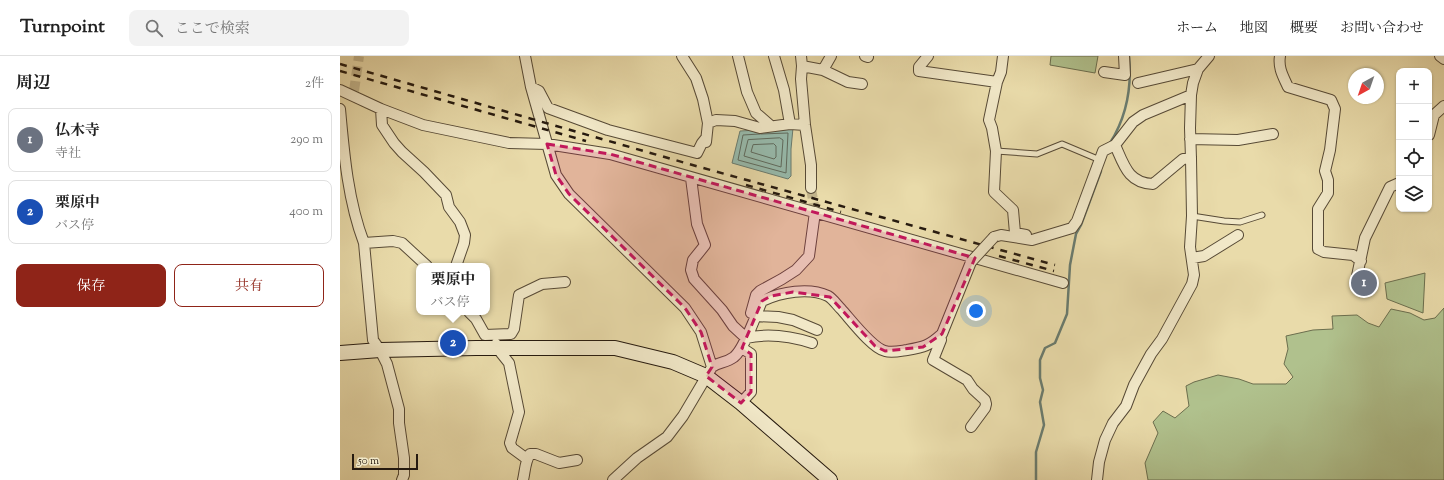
<!DOCTYPE html>
<html lang="ja">
<meta charset="utf-8">
<style>
:root{--surface:#fff;--page:#f2f2f2;--text:#222;--muted:#767676;--line:#e0e0e0;--accent:#8f2418}
body{margin:0;font-family:"Sorts Mill Goudy","Noto Serif JP",serif;background:var(--page);color:var(--text)}
.controls{position:absolute;right:12px;top:12px;display:grid;overflow:hidden;border-radius:8px;box-shadow:0 1px 3px #0004}
.controls button{width:36px;height:36px;display:grid;place-items:center;padding:0;border:0;border-bottom:1px solid var(--line);background:var(--surface);color:var(--text);font:20px sans-serif}
.compass{position:absolute;left:1008px;top:12px;width:36px;height:36px;border-radius:50%;background:var(--surface);box-shadow:0 1px 3px #0004;rotate:220deg}
.scale{position:absolute;left:12px;bottom:10px;width:66px;box-sizing:border-box;padding-left:4px;border:2px solid #261a0f;border-top:0;font-size:11px;line-height:14px;white-space:nowrap;color:#261a0f;-webkit-text-stroke:3px #f1e8c8;paint-order:stroke}
.you{position:absolute;left:636px;top:255px;width:14px;height:14px;margin:-10px;border:3px solid #fff;border-radius:50%;background:#1a73e8;box-shadow:0 0 0 6px #1a73e833}
.badge{display:grid;place-items:center;width:26px;height:26px;border-radius:50%;background:var(--accent);color:#fff;font-size:13px;font-weight:700}
.pin{position:absolute;translate:-50% -50%;border:2px solid #fff;box-shadow:0 1px 4px #0006}
.popup{position:absolute;left:76px;top:207px;width:74px;height:52px;box-sizing:border-box;display:grid;place-content:center;border-radius:8px;background:var(--surface);filter:drop-shadow(0 1px 3px #0005);font-size:13px;white-space:nowrap;color:var(--muted)}
.popup b{font-size:15px;color:var(--text)}
.popup::after{content:'';position:absolute;left:50%;top:100%;margin-left:-8px;border:8px solid transparent;border-top-color:var(--surface)}
.list{margin:0;padding:0;list-style:none}
h2{display:flex;justify-content:space-between;align-items:center;height:52px;margin:0;padding:0 16px;font-size:17px}
h2 small{font-size:13px;font-weight:400;color:var(--muted)}
.list li{display:grid;grid-template-columns:26px 1fr auto;gap:12px;align-items:center;box-sizing:border-box;height:64px;margin:0 8px 8px;padding:0 8px;border:1px solid var(--line);border-radius:8px}
.list b{display:block;font-size:15px;white-space:nowrap}
.list p{margin:0;font-size:13px;white-space:nowrap;color:var(--muted)}
.list em{font-size:13px;font-style:normal;color:var(--muted)}
.actions{display:flex;gap:8px;padding:12px 16px}
.actions a{flex:1;padding:9px 0;border:1px solid var(--accent);border-radius:8px;text-align:center;font-size:14px;color:var(--accent)}
.actions .main{background:var(--accent);color:#fff}
.icon{flex:none;width:22px;height:22px;fill:none;stroke:currentColor;stroke-width:2;stroke-linecap:round;stroke-linejoin:round}
.map{position:relative;flex:none;width:1104px;height:424px;overflow:hidden}
header{display:flex;align-items:center;gap:24px;box-sizing:border-box;height:56px;padding:0 20px;background:var(--surface);border-bottom:1px solid var(--line)}
header strong{font-size:19px}
nav{display:flex;gap:22px;margin-inline-start:auto;font-size:14px}
.search{width:280px;height:36px;background:var(--page);display:flex;align-items:center;gap:10px;box-sizing:border-box;padding:0 14px;border-radius:8px;color:var(--muted);font-size:15px}
main{display:flex}
aside{flex:1;background:var(--surface)}
.map>svg:first-child{display:block}
</style>
<header>
<strong>Turnpoint</strong>
<div class="search"><svg class="icon" aria-label="search" viewBox="0 0 24 24"><circle cx="10" cy="10" r="6"/><path d="M15 15l6 6"/></svg>ここで検索</div>
<nav><a>ホーム</a><a>地図</a><a>概要</a><a>お問い合わせ</a></nav>
</header>
<main>
<aside>
<h2>周辺<small>2件</small></h2>
<ul class="list">
<li><span class="badge" style="background:#6b7280">1</span><div><b>仏木寺</b><p>寺社</p></div><em>290 m</em></li>
<li><span class="badge" style="background:#1a4fb4">2</span><div><b>栗原中</b><p>バス停</p></div><em>400 m</em></li>
</ul>
<div class="actions"><a class="main">保存</a><a>共有</a></div>
</aside>
<div class="map">
<svg width="1104" height="424" viewBox="0 0 1104 424">
<rect width="100%" height="100%" fill="#e9dbaa"/>
<filter id="stains"><feTurbulence type="fractalNoise" baseFrequency=".005" numOctaves="4"/><feColorMatrix values="0 0 0 0 .2 0 0 0 0 .09 0 0 0 0 .02 0 0 0 .5 -.17"/></filter>
<radialGradient id="worn" r=".72"><stop offset=".6" stop-color="#630" stop-opacity="0"/><stop offset="1" stop-color="#630" stop-opacity=".3"/></radialGradient>
<path fill="#b0c18d" stroke="#6b6e4e" d="M711,0H758L755,17L710,9Z
M1085,217L1083,257L1047,243L1045,227Z
M1104,252V424H808L805,407L818,377L813,366L823,355L835,362L849,350L846,330L854,326L878,319L899,323L913,328H946L953,321L944,308L948,293L946,280L973,274L993,273L992,260L1017,259L1028,267L1039,271L1051,253L1070,257L1084,264L1095,262Z"/>
<path fill="#97bbad" stroke="#6a7b6e" d="M453,72L451,93V120L448,123L392,107L400,75Z"/>
<g fill="none" stroke-linecap="round" stroke-linejoin="round">
<path stroke="#5e6a5e" stroke-width="1" d="M420,78L403,79L398,104L446,117L448,77L421,78
M440,82L443,84L441,111L404,100L408,84Z
M434,88L436,90V101L434,103L411,96L413,89Z"/>
<path stroke="#6a7b6e" stroke-width="2.5" d="M770,87C787,60 792,31 789,0
M696,424V396L704,369L700,346L703,334L700,322V304L705,292L715,287L727,258L730,209L736,178L741,169L761,115"/>
</g>
<path fill="#d5a088" stroke="#261a0f" d="M1023,222L1036,223L1033,232L1025,231L1022,237L1013,236V225L1019,226Z"/>
<g fill="none" stroke-linecap="round" stroke-linejoin="round">
<path stroke="#c2b48b" stroke-width="10" stroke-dasharray="10 5" stroke-linecap="butt" d="M14,35L19,0
M471,132L475,156"/>
<defs>
<path id="lane" d="M656,95L697,98L722,88L760,104
M852,160L884,165L900,166L922,159"/>
<path id="street" d="M185,0L191,31L216,119L229,138L345,252L361,276L372,311L343,360L327,381L297,402L273,424
M342,0L356,22L363,43L368,67L366,86
M398,0L407,36L416,57L431,70
M434,0L444,34L450,68
M461,0L462,10L461,23L465,69L471,109V132
M525,0L528,1
M588,0L579,11V15L657,26
M663,0L661,16L657,26L649,64L652,72L656,95L654,136L673,154L675,177L686,179
M940,0C938,12 943,20 948,31L991,44L995,53L990,94L985,115L988,124V137L978,153V193L984,196L1013,199L1021,205
M1100,0L1104,3
M462,10L483,14L508,26L522,28
M483,14L491,0
M764,16L785,19L784,0
M798,27L858,13
M191,31L199,35L208,52L268,74L357,97L362,87L366,82
M0,34L41,53L83,69L169,87L207,88L270,98L723,227
M0,53C4,98 8,145 24,187L33,284L40,294L47,308L59,353V367L64,402V419L62,424
M41,53L42,69L54,87L62,96L84,116L106,139L109,151L120,166L125,179L124,187L116,210
M368,67L376,64L395,65L420,72L450,68L465,69
M1089,79L1094,59L1104,50
M850,83L898,84L933,78
M775,89C784,109 788,127 813,128L843,103L851,101
M351,122L357,168L365,189L353,204L351,214L354,223L382,254L393,270L406,282C428,277 450,280 472,287
M654,181L661,179L692,184L732,172L737,165L763,95L775,89L793,66L803,59L851,39
M24,187L53,185L62,187L87,210
M852,202L864,200L898,179
M1017,220L1025,182L1050,131L1059,127
M129,256L136,263L145,279L171,278L174,273L179,239L202,228L225,226
M411,257L416,239L420,235L442,223L456,214L469,200L475,156
M415,260L438,261L453,264L477,274
M600,280L601,284L593,304L627,324L633,333L645,344L646,348L645,352L631,371
M156,288L157,292L169,307L179,356L170,387L172,392L187,403
M372,311C379,306 386,307 394,301C405,292 416,258 422,245C441,236 469,231 488,240C493,243 497,249 501,253C511,264 532,292 545,295C552,297 560,295 567,294C584,291 589,290 602,278L631,206
M401,347L411,336V298L402,292
M183,424C185,416 185,405 190,398H196L219,407L237,404
M757,424L759,406L765,384L773,367L786,350L794,329L811,298L822,283L852,228L854,219L850,191L852,160L851,103L850,72L851,39L853,27L858,13L869,0"/>
<path id="secondary" d="M0,297L40,294L136,292H275L333,306L366,320L401,347L490,424"/>
</defs>
<use href="#lane" stroke="#574a36" stroke-width="7"/>
<use href="#street" stroke="#574a36" stroke-width="12"/>
<use href="#secondary" stroke="#261a0f" stroke-width="16"/>
<use href="#lane" stroke="#f1e8c8" stroke-width="5"/>
<use href="#street" stroke="#f1e8c8" stroke-width="10"/>
<use href="#secondary" stroke="#f1e8c8" stroke-width="14"/>
<path stroke="#261a0f" stroke-width="2.5" stroke-dasharray="7 7" stroke-linecap="butt" d="M0,8L356,110L715,209
M0,15L246,85
M406,129L501,156
M659,200L714,215"/>
<defs>
<path id="street-bridge" d="M631,206L654,181"/>
</defs>
<use href="#street-bridge" stroke="#574a36" stroke-width="12" stroke-linecap="butt"/>
<use href="#street-bridge" stroke="#f1e8c8" stroke-width="10"/>
</g>
<path fill="#c2185b" fill-opacity="0.2" stroke="#c2185b" stroke-width="3" stroke-dasharray="8 5" stroke-linejoin="round" d="M207,88L270,98L635,202L602,278L583,291L545,295L535,290L490,241L453,236L431,240L422,245L402,292L411,298V336L401,347L366,320L372,311L361,276L345,252L229,138L216,119Z"/>
<rect width="100%" height="100%" filter="url(#stains)"/>
<rect width="100%" height="100%" fill="url(#worn)"/>
</svg>
<div class="controls">
<button>+</button>
<button>−</button>
<button><svg class="icon" aria-label="locate" viewBox="0 0 24 24"><circle cx="12" cy="12" r="6"/><path d="M12 2v4M12 18v4M2 12h4M18 12h4"/></svg></button>
<button><svg class="icon" aria-label="layers" viewBox="0 0 24 24"><path d="M12 4l9 5-9 5-9-5zM3 14l9 5 9-5"/></svg></button>
</div>
<svg class="compass" viewBox="-18 -18 36 36"><path d="M0-13l5 13h-10z" fill="#e53935"/><path d="M0 13l5-13h-10z" fill="#767676"/></svg>
<div class="scale">50 m</div>
<div class="you"></div>
<div class="pin badge" style="left:1024px;top:227px;background:#6b7280">1</div>
<div class="pin badge" style="left:113px;top:287px;background:#1a4fb4">2</div>
<div class="popup"><b>栗原中</b>バス停</div>
</div>
</main>
